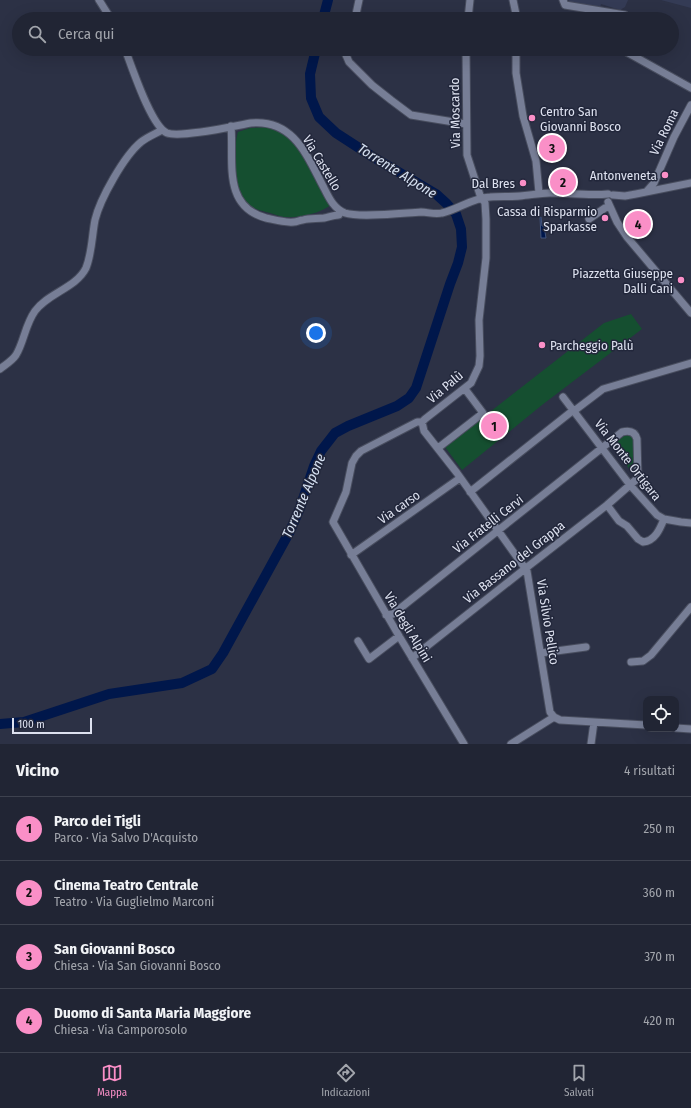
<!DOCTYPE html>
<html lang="it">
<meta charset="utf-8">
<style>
:root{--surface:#212534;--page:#292d3c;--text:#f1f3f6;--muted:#a2a5ac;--line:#3e424f;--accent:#fa8fc7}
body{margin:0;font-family:"Fira Sans Condensed",sans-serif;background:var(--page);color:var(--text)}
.controls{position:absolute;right:12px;bottom:12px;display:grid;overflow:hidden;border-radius:8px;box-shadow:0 4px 16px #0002}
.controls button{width:36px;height:36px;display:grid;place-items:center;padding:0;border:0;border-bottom:1px solid var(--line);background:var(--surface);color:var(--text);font:20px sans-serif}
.scale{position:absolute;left:12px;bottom:10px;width:80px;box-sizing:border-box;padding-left:4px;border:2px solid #dde1ef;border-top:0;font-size:11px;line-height:14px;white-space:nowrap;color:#dde1ef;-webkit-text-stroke:3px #22273b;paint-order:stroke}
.you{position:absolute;left:316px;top:333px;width:14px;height:14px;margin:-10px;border:3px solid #fff;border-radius:50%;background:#1a73e8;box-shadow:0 0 0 6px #1a73e833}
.badge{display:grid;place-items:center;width:26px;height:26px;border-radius:50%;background:var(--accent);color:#111;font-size:13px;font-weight:700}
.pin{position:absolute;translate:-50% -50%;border:2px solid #fff;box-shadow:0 1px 4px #0006}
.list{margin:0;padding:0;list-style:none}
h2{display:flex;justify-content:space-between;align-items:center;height:52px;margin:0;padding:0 16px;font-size:17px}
h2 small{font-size:13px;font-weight:400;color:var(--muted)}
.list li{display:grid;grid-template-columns:26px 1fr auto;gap:12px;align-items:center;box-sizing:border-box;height:64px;padding:0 16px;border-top:1px solid var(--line)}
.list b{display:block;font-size:15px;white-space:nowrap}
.list p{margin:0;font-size:13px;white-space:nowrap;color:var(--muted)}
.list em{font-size:13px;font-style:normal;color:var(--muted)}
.icon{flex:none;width:22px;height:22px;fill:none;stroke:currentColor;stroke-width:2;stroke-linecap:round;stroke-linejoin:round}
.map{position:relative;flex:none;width:691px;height:744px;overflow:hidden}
.search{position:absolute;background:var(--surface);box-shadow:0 4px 16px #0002;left:12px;right:12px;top:12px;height:44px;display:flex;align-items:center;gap:10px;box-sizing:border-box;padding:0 14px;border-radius:22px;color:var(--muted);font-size:15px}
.sheet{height:308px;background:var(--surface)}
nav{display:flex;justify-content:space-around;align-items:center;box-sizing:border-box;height:56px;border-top:1px solid var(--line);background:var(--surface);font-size:11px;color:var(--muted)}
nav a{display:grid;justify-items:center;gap:2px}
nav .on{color:var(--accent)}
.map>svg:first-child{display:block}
</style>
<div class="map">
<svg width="691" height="744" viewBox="0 0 691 744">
<rect width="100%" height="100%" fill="#2c3145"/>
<path fill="#343b55" d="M568,0H628L625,7L620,10L601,4L600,8L570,2Z
M661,0H691V8Z"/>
<path fill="#154f30" d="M269,127C277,131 285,134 291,140C305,153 321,187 331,205C319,214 298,218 284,217C278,216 271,213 266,212C258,210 252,208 246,203C234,190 233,148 238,132L250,128Z
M631,314L642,329L542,405L462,470L445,447L604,323Z
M628,433L634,436L636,466L630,470L612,445Z"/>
<path fill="#00174b" stroke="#42547c" d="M540,217H541L542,226H544L546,238H541Z"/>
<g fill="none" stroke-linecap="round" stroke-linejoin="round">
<path stroke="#00174b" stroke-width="10" d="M323,19L328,0
M0,724L24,722L109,694L182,683L212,669L223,653L290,531L300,508L314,466L321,451L335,433L348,426L397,406L409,398L416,388L450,284L458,263L462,247L461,229L456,214L447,204L436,194L373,157L336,133L319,117L311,98L310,74L316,49"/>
<defs>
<path id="minor" d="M99,0L111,19
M513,0L517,19
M563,0L565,5L625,15
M355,19L359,0
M468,19L470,0
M125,49C132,67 151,126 167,133C181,138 234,126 251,123C294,119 307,156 324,188C329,198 334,209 345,213C360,218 403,213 421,212C428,212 435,215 442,213C459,209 472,198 490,197C500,196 510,197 520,196C531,195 540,193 550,193C569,193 589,196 608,194
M348,49L346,55L349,62L372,85L391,100L411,115L466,124
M516,49V73L523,116L536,161L539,193
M621,49L691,88
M231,126C234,161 222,206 266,218C275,220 284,223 294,222C297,222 300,220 303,220C310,218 317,219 324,218C329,217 333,215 339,215L340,211
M647,191L654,183L674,137L691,105
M613,195L625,196L636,194L691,183
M608,202L617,222L627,237L691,313
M589,219L605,208
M0,369C5,365 12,361 16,355C24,342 25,325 35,311C48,293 76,288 86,268C92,253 92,235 95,220C100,199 124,156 141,142C147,137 155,134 162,130
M563,397L630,485L657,515L664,519L681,522L691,523
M422,422L424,431L457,473L527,571L550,712L554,717L560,720L646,725
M438,448L483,413L465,389
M470,492L571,412L574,411L603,389L691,363
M607,505L619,521L627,526L638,539L643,542C655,541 660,529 664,519
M351,555L460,478
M386,615L393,614L622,432C630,430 635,432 637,439L638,478L607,505L526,568L412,658
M358,641L369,659L399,636
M541,653L586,647
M631,662L643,661L651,655L691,607
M676,728L691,729
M464,744L399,636L333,522L346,492L352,463L356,456L361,451L417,422H422L425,419L471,383L479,366L480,356L479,320L486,258V219L485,203L480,195L467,155L466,49
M511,744L554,717
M591,744L594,722"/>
</defs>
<use href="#minor" stroke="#484d5e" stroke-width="9"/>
<use href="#minor" stroke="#777e96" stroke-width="7"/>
</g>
<g fill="#fa8fc7" stroke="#22273b" stroke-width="1.5">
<circle cx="532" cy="118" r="4"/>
<circle cx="665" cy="175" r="4"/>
<circle cx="523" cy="183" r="4"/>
<circle cx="605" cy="218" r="4"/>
<circle cx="681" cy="280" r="4"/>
<circle cx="542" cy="345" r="4"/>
</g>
<g text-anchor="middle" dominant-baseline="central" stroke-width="3" stroke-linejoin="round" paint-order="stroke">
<g font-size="13" fill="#dde1ef" stroke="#22273b" text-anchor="end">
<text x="540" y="111" text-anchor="start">Centro San<tspan x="540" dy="15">Giovanni Bosco</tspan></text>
<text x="657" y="175">Antonveneta</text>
<text x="515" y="183">Dal Bres</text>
<text x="597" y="211">Cassa di Risparmio<tspan x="597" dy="15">Sparkasse</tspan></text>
<text x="673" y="273">Piazzetta Giuseppe<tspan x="673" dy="15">Dalli Cani</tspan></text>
<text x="550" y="345" text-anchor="start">Parcheggio Palù</text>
</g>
<g font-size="13" fill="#dde1ef" stroke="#22273b">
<text transform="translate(455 113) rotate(-91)">Via Moscardo</text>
<text transform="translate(664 132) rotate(-64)">Via Roma</text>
<text transform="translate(322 163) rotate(59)">Via Castello</text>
<text transform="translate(445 387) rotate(-40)">Via Palù</text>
<text transform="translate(628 460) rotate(52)">Via Monte Ortigara</text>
<text transform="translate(399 507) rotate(-35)">Via carso</text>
<text transform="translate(488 524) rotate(-38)">Via Fratelli Cervi</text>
<text transform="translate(514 562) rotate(-38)">Via Bassano del Grappa</text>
<text transform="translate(548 622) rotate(81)">Via Silvio Pellico</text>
<text transform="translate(408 627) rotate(59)">Via degli Alpini</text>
</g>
<g font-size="14" font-style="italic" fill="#d6e1f2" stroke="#22273b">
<text transform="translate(397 171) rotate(32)">Torrente Alpone</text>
<text transform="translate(304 496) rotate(-67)">Torrente Alpone</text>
</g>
</g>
</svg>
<div class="controls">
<button><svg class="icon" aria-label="locate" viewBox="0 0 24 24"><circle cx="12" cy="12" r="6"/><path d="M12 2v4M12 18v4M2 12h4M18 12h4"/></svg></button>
</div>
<div class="scale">100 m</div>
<div class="you"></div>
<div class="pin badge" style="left:494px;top:426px">1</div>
<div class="pin badge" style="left:563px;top:182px">2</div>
<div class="pin badge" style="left:552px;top:148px">3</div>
<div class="pin badge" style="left:638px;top:224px">4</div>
<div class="search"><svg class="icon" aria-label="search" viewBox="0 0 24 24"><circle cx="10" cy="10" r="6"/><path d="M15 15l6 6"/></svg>Cerca qui</div>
</div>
<section class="sheet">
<h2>Vicino<small>4 risultati</small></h2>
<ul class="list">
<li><span class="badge">1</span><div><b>Parco dei Tigli</b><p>Parco · Via Salvo D'Acquisto</p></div><em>250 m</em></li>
<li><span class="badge">2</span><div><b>Cinema Teatro Centrale</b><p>Teatro · Via Guglielmo Marconi</p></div><em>360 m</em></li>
<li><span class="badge">3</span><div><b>San Giovanni Bosco</b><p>Chiesa · Via San Giovanni Bosco</p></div><em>370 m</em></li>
<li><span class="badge">4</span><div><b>Duomo di Santa Maria Maggiore</b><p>Chiesa · Via Camporosolo</p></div><em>420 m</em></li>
</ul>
</section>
<nav>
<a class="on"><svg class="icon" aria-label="map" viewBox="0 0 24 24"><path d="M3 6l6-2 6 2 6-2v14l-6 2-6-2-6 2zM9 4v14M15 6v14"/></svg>Mappa</a>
<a><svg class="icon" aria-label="directions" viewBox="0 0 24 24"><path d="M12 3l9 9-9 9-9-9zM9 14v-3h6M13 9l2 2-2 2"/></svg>Indicazioni</a>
<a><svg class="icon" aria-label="saved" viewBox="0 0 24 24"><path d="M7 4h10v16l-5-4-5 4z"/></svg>Salvati</a>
</nav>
